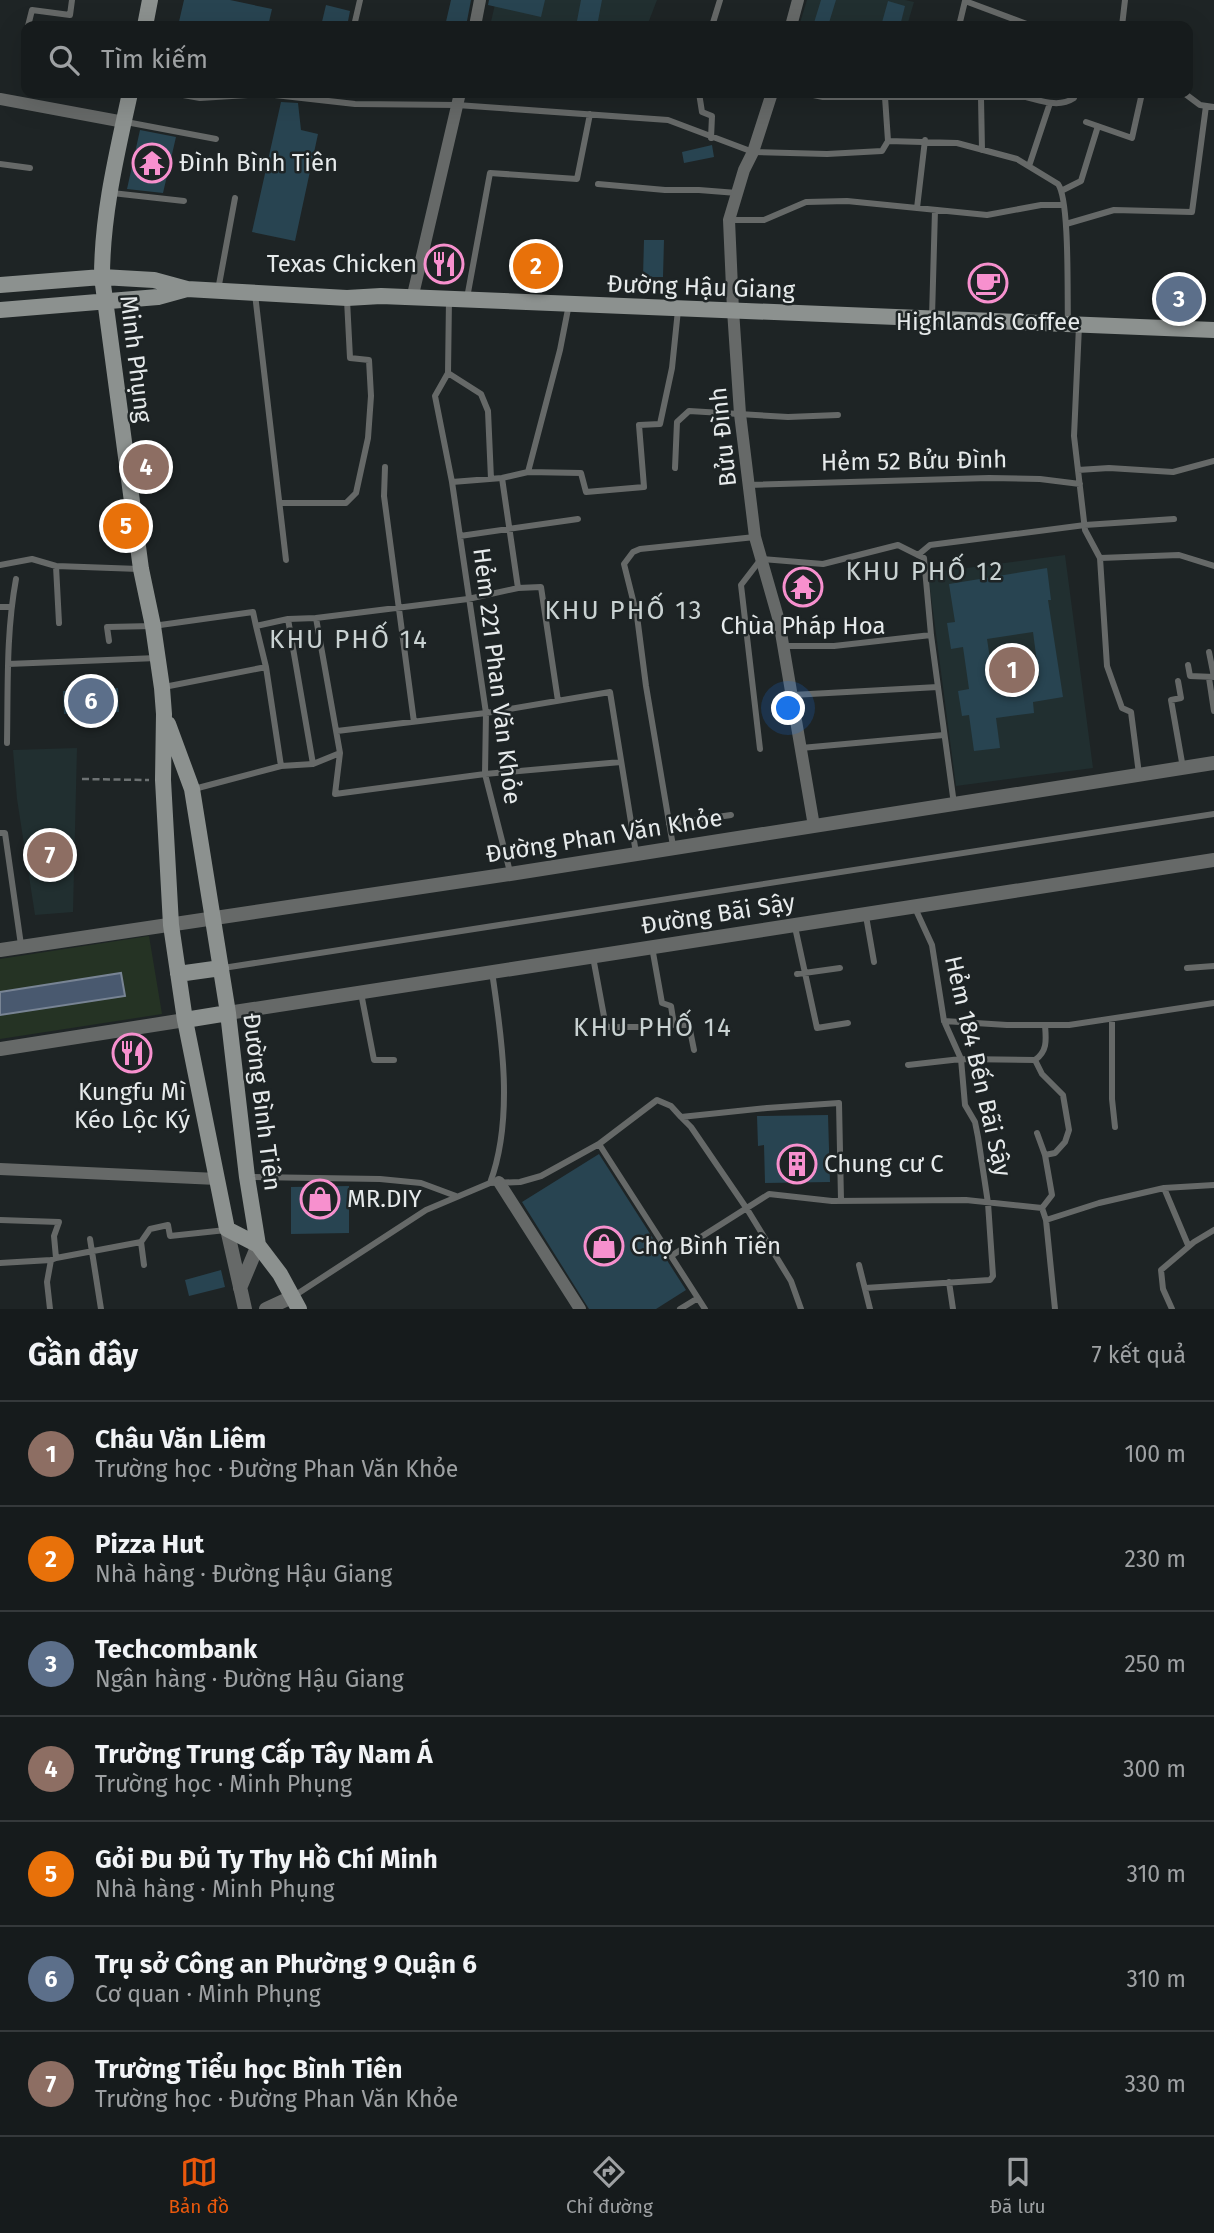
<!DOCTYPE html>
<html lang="vi">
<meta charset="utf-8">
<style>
:root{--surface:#161b1c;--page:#1f2425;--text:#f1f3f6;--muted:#9ea1a3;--line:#35393b;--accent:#ea580c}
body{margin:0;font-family:"Fira Sans",sans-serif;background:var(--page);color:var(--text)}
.you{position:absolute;left:789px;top:709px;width:24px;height:24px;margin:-18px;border:5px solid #fff;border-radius:50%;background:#1a73e8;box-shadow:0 0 0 10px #1a73e833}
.badge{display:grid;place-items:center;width:46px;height:46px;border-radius:50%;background:var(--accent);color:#fff;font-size:23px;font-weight:700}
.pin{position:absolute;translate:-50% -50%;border:4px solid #fff;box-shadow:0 2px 7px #0006}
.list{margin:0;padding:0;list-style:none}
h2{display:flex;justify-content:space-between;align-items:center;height:91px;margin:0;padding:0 28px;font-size:30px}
h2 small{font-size:23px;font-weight:400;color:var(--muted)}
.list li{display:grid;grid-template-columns:46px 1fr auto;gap:21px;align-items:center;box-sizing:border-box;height:105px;padding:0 28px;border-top:2px solid var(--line)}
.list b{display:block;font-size:26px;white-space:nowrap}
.list p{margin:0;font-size:23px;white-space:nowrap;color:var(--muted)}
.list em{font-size:23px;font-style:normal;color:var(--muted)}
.icon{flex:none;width:38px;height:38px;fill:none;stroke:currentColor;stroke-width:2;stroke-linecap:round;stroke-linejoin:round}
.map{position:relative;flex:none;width:1214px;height:1309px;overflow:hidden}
.search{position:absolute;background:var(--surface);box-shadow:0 7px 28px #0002;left:21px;right:21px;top:21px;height:77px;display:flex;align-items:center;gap:18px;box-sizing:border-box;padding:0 24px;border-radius:14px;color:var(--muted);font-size:26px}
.sheet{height:826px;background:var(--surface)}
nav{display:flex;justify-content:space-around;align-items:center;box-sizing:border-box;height:98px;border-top:2px solid var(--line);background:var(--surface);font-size:19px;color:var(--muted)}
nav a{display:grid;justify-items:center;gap:4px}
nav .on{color:var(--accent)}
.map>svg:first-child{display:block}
</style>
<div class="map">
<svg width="1214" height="1309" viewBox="0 0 1214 1309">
<rect width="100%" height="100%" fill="#1e2425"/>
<path fill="#212f30" d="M496,0H657L647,26H490Z
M807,0H905L914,2L907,26H799Z
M1065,555L1093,768L956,786L928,573Z
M77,748L73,912L35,915L17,799L13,750Z"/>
<path fill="#253324" d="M149,936L162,1014L0,1039V959Z"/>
<path fill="#49596f" stroke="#788494" stroke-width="2" d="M121,973L125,996L0,1015V992Z"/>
<path fill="#284451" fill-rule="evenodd" d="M184,0H230L272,9L268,26H178Z
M451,0H471L466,26H445Z
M489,0H545L541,17L488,5Z
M581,0H602L597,26H576Z
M821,0H836L828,26H813Z
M888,1L905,6L900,26H881Z
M326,5L350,11L347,26H321Z
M281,102L298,103L301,130L318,134L295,241L252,232Z
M140,130L176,137L163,193L127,189Z
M712,145L714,157L684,163L682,152Z
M644,240H664L663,277H643Z
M1047,568L1051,600H1048L1063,697L1033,702L1034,713L996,718L1000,748L974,751L969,715L962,716L958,691L969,689L963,647L951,649L947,623L955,622L949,584ZM1033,632L1039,678L994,685L987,639Z
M819,574V599L788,600L787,575Z
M118,688L119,712L64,714L63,691Z
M828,1115L830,1182L765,1183L764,1145L758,1146L757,1116Z
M599,1154L686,1290L656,1309H589L522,1202Z
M349,1186V1233L291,1234V1187Z
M221,1270L225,1287L189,1296L185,1280Z"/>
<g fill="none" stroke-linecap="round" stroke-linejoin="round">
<path stroke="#6d7273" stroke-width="2.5" stroke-dasharray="7 3.5" stroke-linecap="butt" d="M82,779L149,780"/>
<path stroke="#666968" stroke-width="6" d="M28,26L32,10L70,15L72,0
M354,26L360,0
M712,26L720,0
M959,26L965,1L1032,26
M1122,26L1125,0
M26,37V34
M172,93L200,98L266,94L355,104L457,105L668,120L753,152L827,154L882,151L888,141L957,143L1017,159L1058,184C1070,200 1067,299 1068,324
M699,93L702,112L712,116L711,138
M804,93L823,97H1026C1042,101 1059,108 1074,98L1075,93
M1184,93L1200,105L1214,107
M885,97L888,141
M981,98L982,150
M126,122L216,139
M1086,122L1132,138L1142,93
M0,164L30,168
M1029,166L1050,103
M598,184L665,190H699L737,193
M1063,190L1081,181L1098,126
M112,193L184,201
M917,208L925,140
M729,220H764L806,202L847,201L987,215L1041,205H1063
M1066,224L1114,210L1192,212L1206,106
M218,290L235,198
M255,294L286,560
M467,298L490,173L577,179L590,114
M449,299L448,373L435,396L452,482L486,713L485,774L510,872
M932,317L935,210
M1079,326L1074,436L1085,530L1100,558L1107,666L1122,708L1131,712L1139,774
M448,373L481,394L488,411L491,479
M385,467L384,496L414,722
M675,468L677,422L689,411L788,417L838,415
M1078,470L1109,468L1173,472L1214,461
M528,472L581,473L586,492L644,487L639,425L660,424L672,368L678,310
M502,478L518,588
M452,482L502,478L528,472L560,350L569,304
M749,485L989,478L1040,479L1080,484
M280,503H346L356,493L368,438L371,396L369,360L350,358L347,300
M460,536L578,519
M918,555L930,545L1085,525L1174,519
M1100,558L1179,555L1214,566
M0,565L32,559L56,566L139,569
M56,566L59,623
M0,607H11
M316,618L340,753
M288,619L313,764
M256,626L266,667L281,766
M109,641L107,627L153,626L253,612L256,626L288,619L316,618L468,599L518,588L541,587L558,701
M784,646H834L931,635L938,687
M8,664L157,658
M1188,665L1190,676L1214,677L1209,652
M1209,678L1214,711
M1178,681L1181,698L1171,700L1183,768
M164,687L266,667
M792,695L938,687L954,804
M337,731L486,713L610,692L636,853
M7,743C8,688 6,633 16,579
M801,748L944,735
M760,749L741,585L761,559L823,564L898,545L924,558L931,635
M194,789L281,766L313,764L340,753L335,794L485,774L621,762
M669,824L731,815
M0,833H5L21,945
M673,846L646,686L637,616L624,564L633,552L640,549L755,537
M866,916L874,962
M795,927L817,1028L848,1023
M652,947L662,1003L671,1006L674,1025H689L694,1050
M593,957L606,1027H638
M223,968L1214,814
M1187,968L1214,966
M797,974L840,968
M361,993L374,1060H394
M1112,1020V1099L1115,1127
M944,1021L1007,1025H1069L1214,1003
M908,1065L961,1059L1035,1060
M681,1117L691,1127L747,1209L791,1281L801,1309
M1037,1133L1045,1155L1052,1195L1042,1208L1046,1220L1055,1309
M599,1144L705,1309
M1045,1155L1055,1153L1065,1142L1069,1130L1063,1095L1042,1074L1035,1060C1048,1051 1046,1039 1045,1025
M249,1177L380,1179L421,1183L456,1196
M490,1183C514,1119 502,1038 492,972
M1164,1188L1188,1245
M0,1220L59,1222L54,1236L56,1258
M1046,1220L1099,1203L1164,1188L1214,1185
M90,1239L101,1309
M141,1242L144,1265
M671,1256L769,1194L832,1201L966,1200L1042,1208
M0,1263L51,1260
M859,1265L870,1309
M949,1282L953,1309
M865,1288L990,1280L993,1276L988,1203L978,1137L975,1122L965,1105L961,1059L944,1021L932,945L915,908
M294,1296L426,1210L490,1183L520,1182L541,1176L599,1144L657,1100L671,1106L681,1117L767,1108L839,1103L841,1200
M50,1309L47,1282L51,1260L56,1258L141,1242L150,1229L168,1225L170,1236L226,1230
M680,1309L698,1298
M1172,1309L1163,1289L1161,1270L1194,1242L1214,1230"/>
<path stroke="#666968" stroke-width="12" d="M475,26L480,0
M791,26L798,0
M772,93L753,152L744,170L729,220L733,310L740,414L755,537L779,621L814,826
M0,99L124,122
M412,299L460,93
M0,1169L217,1179
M499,1182L580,1309"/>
<path stroke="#666968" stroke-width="14" d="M0,950L510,874L1214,763
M228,1013L1214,860
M0,1049L185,1020
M227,1229L245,1309
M240,1288L258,1245
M266,1309L292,1297"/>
<path stroke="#8c918f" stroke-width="16" d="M145,26L150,0
M130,93C117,153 102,214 102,277L141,569L153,626L162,688L164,714L163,780L171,925L185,1020L227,1229L258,1245L280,1274L299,1309
M0,285L102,277L154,280L187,289L347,298L381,296L1214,330
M0,310L158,297L187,289
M168,724L192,789L228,1013L247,1177L258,1245
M178,974L221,968
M185,1020L228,1013"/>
</g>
<defs>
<symbol id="temple-ring" viewBox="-11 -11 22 22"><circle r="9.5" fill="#1e2425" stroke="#f790ce" stroke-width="1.5"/><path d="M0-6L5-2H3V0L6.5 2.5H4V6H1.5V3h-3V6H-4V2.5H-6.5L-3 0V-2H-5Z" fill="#f790ce"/></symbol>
<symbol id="restaurant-ring" viewBox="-11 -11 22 22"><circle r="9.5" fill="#1e2425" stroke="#f790ce" stroke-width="1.5"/><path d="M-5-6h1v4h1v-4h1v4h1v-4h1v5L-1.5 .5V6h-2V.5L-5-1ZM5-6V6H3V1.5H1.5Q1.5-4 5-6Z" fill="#f790ce"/></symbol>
<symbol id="cafe-ring" viewBox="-11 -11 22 22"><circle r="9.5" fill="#1e2425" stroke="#f790ce" stroke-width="1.5"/><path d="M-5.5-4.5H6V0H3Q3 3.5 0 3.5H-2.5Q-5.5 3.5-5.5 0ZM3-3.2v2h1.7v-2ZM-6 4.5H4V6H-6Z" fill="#f790ce"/></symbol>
<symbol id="building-ring" viewBox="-11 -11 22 22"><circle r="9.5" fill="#1e2425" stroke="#f790ce" stroke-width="1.5"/><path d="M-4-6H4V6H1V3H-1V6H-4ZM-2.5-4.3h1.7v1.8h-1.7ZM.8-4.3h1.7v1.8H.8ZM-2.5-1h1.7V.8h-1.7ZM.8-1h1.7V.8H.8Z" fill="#f790ce"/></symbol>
<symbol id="shop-ring" viewBox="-11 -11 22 22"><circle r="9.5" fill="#1e2425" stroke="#f790ce" stroke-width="1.5"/><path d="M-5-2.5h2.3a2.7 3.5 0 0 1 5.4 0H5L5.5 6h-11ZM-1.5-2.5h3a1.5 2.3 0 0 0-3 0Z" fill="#f790ce"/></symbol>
</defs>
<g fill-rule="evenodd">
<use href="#temple-ring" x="130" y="141" width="44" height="44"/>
<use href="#restaurant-ring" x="422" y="242" width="44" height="44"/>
<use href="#cafe-ring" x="966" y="261" width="44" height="44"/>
<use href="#temple-ring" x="781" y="565" width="44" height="44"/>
<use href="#restaurant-ring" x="110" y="1031" width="44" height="44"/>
<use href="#building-ring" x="775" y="1142" width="44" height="44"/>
<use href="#shop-ring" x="298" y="1177" width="44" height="44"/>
<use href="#shop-ring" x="582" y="1224" width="44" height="44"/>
</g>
<g text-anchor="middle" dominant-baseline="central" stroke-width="5" stroke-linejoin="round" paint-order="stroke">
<g font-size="24" fill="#e6eaeb" stroke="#1e2425" text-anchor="start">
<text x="179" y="163">Đình Bình Tiên</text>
<text x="417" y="264" text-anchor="end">Texas Chicken</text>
<text x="988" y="322" text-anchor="middle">Highlands Coffee</text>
<text x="803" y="626" text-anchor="middle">Chùa Pháp Hoa</text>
<text x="132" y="1092" text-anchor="middle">Kungfu Mì<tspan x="132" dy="28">Kéo Lộc Ký</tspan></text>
<text x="824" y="1164">Chung cư C</text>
<text x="347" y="1199">MR.DIY</text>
<text x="631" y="1246">Chợ Bình Tiên</text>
</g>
<g font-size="24" fill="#e6eaeb" stroke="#1e2425">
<text transform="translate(701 287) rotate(2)">Đường Hậu Giang</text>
<text transform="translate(136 359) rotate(83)">Minh Phụng</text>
<text transform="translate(723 437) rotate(-96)">Bửu Đình</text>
<text transform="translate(914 461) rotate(-1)">Hẻm 52 Bửu Đình</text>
<text transform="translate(497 676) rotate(83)">Hẻm 221 Phan Văn Khỏe</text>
<text transform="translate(604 836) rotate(-9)">Đường Phan Văn Khỏe</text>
<text transform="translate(718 914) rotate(-9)">Đường Bãi Sậy</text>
<text transform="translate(978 1066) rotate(77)">Hẻm 184 Bến Bãi Sậy</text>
<text transform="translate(262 1102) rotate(83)">Đường Bình Tiên</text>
</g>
<g font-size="26" letter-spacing="2" fill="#c9d2d2" stroke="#1e2425">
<text x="925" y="571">KHU PHỐ 12</text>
<text x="624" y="610">KHU PHỐ 13</text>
<text x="349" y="639">KHU PHỐ 14</text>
<text x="653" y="1027">KHU PHỐ 14</text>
</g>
</g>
</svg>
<div class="you"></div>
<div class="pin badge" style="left:1012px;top:670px;background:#8d6e63">1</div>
<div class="pin badge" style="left:536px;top:266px;background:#e8710a">2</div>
<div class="pin badge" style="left:1179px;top:299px;background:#5c6f8a">3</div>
<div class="pin badge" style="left:146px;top:467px;background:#8d6e63">4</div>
<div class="pin badge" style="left:126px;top:526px;background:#e8710a">5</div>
<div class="pin badge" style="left:91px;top:701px;background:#5c6f8a">6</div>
<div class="pin badge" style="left:50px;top:855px;background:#8d6e63">7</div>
<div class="search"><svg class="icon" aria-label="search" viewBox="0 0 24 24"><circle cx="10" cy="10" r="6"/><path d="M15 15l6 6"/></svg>Tìm kiếm</div>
</div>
<section class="sheet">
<h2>Gần đây<small>7 kết quả</small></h2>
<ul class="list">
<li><span class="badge" style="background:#8d6e63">1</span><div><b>Châu Văn Liêm</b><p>Trường học · Đường Phan Văn Khỏe</p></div><em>100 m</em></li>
<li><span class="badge" style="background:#e8710a">2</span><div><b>Pizza Hut</b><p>Nhà hàng · Đường Hậu Giang</p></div><em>230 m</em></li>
<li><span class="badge" style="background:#5c6f8a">3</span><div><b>Techcombank</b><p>Ngân hàng · Đường Hậu Giang</p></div><em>250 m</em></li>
<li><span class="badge" style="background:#8d6e63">4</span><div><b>Trường Trung Cấp Tây Nam Á</b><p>Trường học · Minh Phụng</p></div><em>300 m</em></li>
<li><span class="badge" style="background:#e8710a">5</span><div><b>Gỏi Đu Đủ Ty Thy Hồ Chí Minh</b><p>Nhà hàng · Minh Phụng</p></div><em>310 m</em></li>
<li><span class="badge" style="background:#5c6f8a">6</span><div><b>Trụ sở Công an Phường 9 Quận 6</b><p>Cơ quan · Minh Phụng</p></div><em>310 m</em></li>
<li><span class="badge" style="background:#8d6e63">7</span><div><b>Trường Tiểu học Bình Tiên</b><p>Trường học · Đường Phan Văn Khỏe</p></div><em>330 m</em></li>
</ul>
</section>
<nav>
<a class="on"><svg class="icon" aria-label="map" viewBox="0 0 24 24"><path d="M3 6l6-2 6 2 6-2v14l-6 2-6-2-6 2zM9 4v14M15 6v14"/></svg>Bản đồ</a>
<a><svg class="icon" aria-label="directions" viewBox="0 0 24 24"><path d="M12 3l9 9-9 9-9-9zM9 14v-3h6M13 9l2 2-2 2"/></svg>Chỉ đường</a>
<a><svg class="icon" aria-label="saved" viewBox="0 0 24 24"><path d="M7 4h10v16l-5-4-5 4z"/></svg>Đã lưu</a>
</nav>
